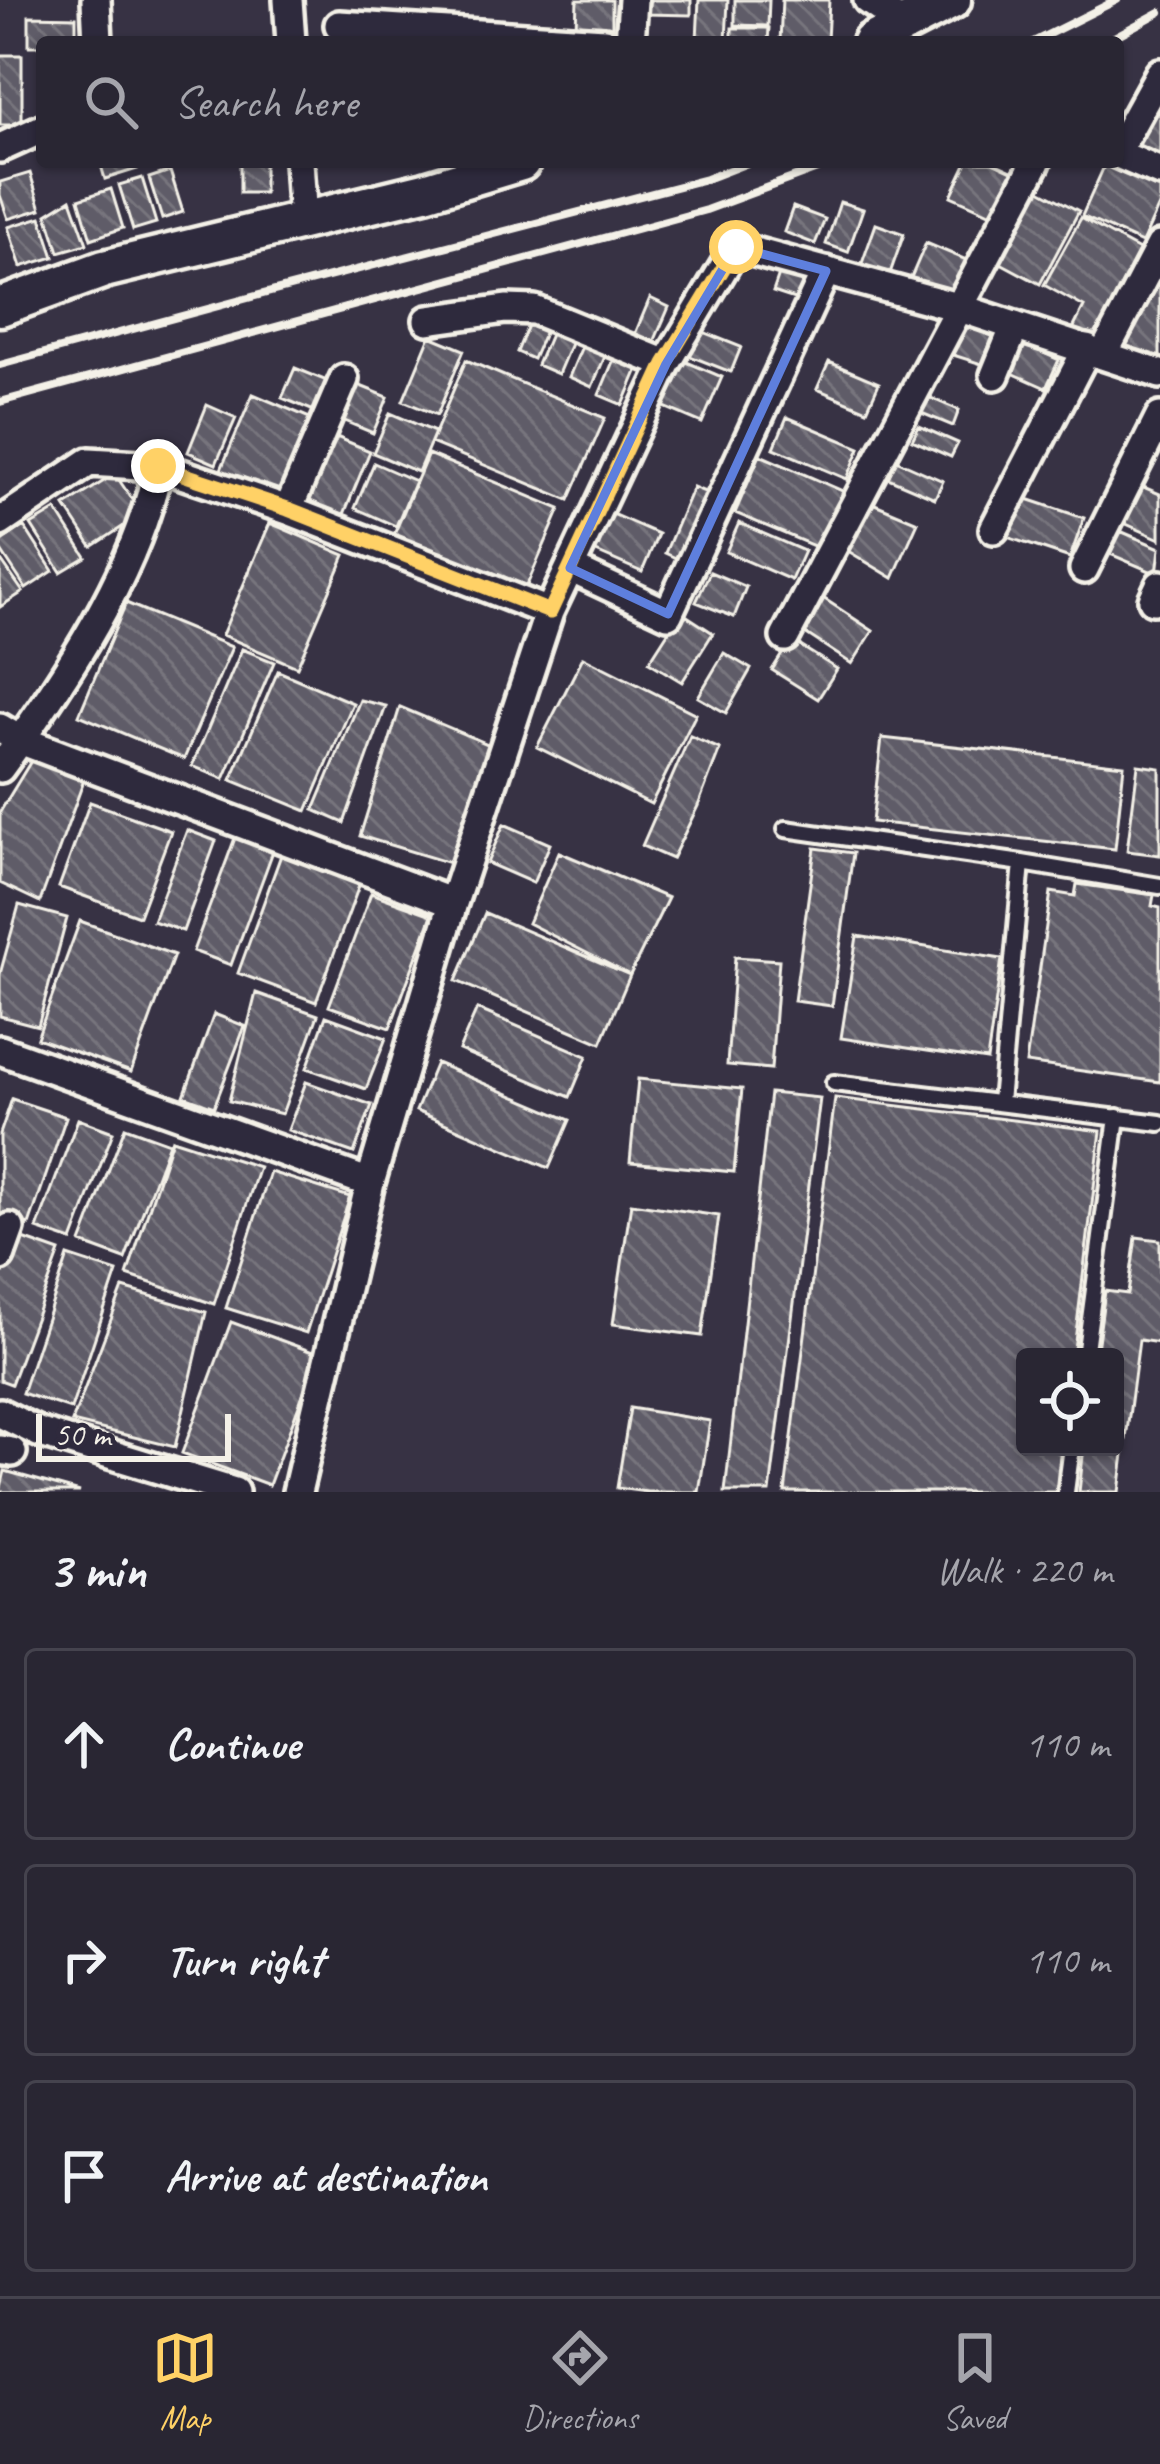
<!DOCTYPE html>
<meta charset="utf-8">
<style>
:root{--surface:#292633;--page:#312e3b;--text:#f1f3f6;--muted:#a5a5ac;--line:#45434e;--accent:#ffd166}
body{margin:0;font-family:Caveat,sans-serif;background:var(--page);color:var(--text)}
.controls{position:absolute;right:36px;bottom:36px;display:grid;overflow:hidden;border-radius:12px;box-shadow:0 3px 9px #0004}
.controls button{width:108px;height:108px;display:grid;place-items:center;padding:0;border:0;border-bottom:3px solid var(--line);background:var(--surface);color:var(--text);font:60px sans-serif}
.scale{position:absolute;left:36px;bottom:30px;width:195px;box-sizing:border-box;padding-left:12px;border:6px solid #f4f1e8;border-top:0;font-size:33px;line-height:42px;white-space:nowrap;color:#f4f1e8;-webkit-text-stroke:9px #2f2a3d;paint-order:stroke}
.stop{position:absolute;width:36px;height:36px;margin:-27px;border:9px solid #ffd166;border-radius:50%;background:#fff}
.stop.end{background:#ffd166;border-color:#fff;box-shadow:0 3px 12px #0008}
.list{margin:0;padding:0;list-style:none}
h2{display:flex;justify-content:space-between;align-items:center;height:156px;margin:0;padding:0 48px;font-size:51px}
h2 small{font-size:39px;font-weight:400;color:var(--muted)}
.list li{display:grid;grid-template-columns:78px 1fr auto;gap:36px;align-items:center;box-sizing:border-box;height:192px;margin:0 24px 24px;padding:0 24px;border:3px solid var(--line);border-radius:12px}
.list b{display:block;font-size:45px;white-space:nowrap}
.list em{font-size:39px;font-style:normal;color:var(--muted)}
.icon{flex:none;width:66px;height:66px;fill:none;stroke:currentColor;stroke-width:2;stroke-linecap:round;stroke-linejoin:round}
.map{position:relative;flex:none;width:1160px;height:1492px;overflow:hidden}
.search{position:absolute;background:var(--surface);box-shadow:0 3px 9px #0004;left:36px;right:36px;top:36px;height:132px;display:flex;align-items:center;gap:30px;box-sizing:border-box;padding:0 42px;border-radius:12px;color:var(--muted);font-size:45px}
.sheet{height:804px;background:var(--surface)}
nav{display:flex;justify-content:space-around;align-items:center;box-sizing:border-box;height:168px;border-top:3px solid var(--line);background:var(--surface);font-size:33px;color:var(--muted)}
nav a{display:grid;justify-items:center;gap:6px}
nav .on{color:var(--accent)}
.map>svg:first-child{display:block}
</style>
<div class="map">
<svg width="1160" height="1492" viewBox="0 0 1160 1492">
<defs>
<pattern id="building-back-hatch" width="6" height="6" patternUnits="userSpaceOnUse" patternTransform="scale(3)"><rect width="6" height="6" fill="#5f5c67"/><path d="M-1 5l2 2M0 0l6 6M5-1l2 2" fill="none" stroke="#77747d"/></pattern>
</defs>
<rect width="100%" height="100%" fill="#373244"/>
<filter id="ink" filterUnits="userSpaceOnUse"><feTurbulence type="fractalNoise" baseFrequency=".00833" numOctaves="2"/><feDisplacementMap in="SourceGraphic" scale="24" xChannelSelector="R" yChannelSelector="G"/><feConvolveMatrix kernelMatrix="1 2 1 2 8 2 1 2 1" color-interpolation-filters="sRGB"/></filter>
<g filter="url(#ink)">
<path fill="url(#building-back-hatch)" stroke="#f4f1e8" stroke-width="3" d="M577,0H612V30L576,29Z
M646,0H691V15L646,14Z
M699,0H728L726,41L697,40Z
M735,0H769L768,26L735,25Z
M782,0H829L827,42H780Z
M29,16L76,17V42H42V46H29Z
M732,28H769L768,42H732Z
M0,55H22V125H0Z
M1160,89V164L1125,143Z
M100,162H134L137,169L105,179Z
M240,162H264V193H240Z
M967,162H992L1014,172L994,215L951,196Z
M1106,162H1114L1160,182V204L1142,243L1082,216Z
M170,171L183,212L162,219L149,178Z
M30,173L41,209L8,219L0,195V182Z
M142,178L156,223L133,230L119,185Z
M1034,187L1079,211L1040,284L995,260Z
M111,189L123,228L91,239L79,199Z
M71,199L87,244L59,252L47,214Z
M840,202L863,209L848,252L826,244Z
M793,207L825,219L815,244L784,232Z
M41,217L54,257L21,267L8,227Z
M1081,218L1143,252L1093,340L1073,329L1084,307L1044,285Z
M876,224L904,234L889,276L861,266Z
M926,243L969,261L954,298L910,280Z
M782,266L815,277L807,303L773,292Z
M1155,273L1160,276V366L1119,346Z
M650,298L669,307L654,342L635,334Z
M962,317L1009,334L994,368L950,354Z
M531,318L547,326L533,359L517,352Z
M554,325L575,334L558,374L537,365Z
M693,328L741,347L731,372L682,353Z
M430,336L464,350L437,415L403,401Z
M586,337L609,347L592,387L569,377Z
M1014,340L1059,360L1046,388L1001,368Z
M617,352L641,362L623,405L599,395Z
M466,360L605,418L569,500L431,443Z
M682,360L722,377L702,423L662,406Z
M829,362L879,383L867,410L817,389Z
M295,368L332,383L319,413L282,398Z
M353,383L388,397L373,433L337,418Z
M253,394L317,421L284,499L220,472Z
M926,396L959,410L953,426L919,412Z
M207,405L236,418L216,464L188,452Z
M390,413L435,432L418,472L373,453Z
M787,417L860,448L847,479L774,448Z
M919,426L958,443L951,457L912,440Z
M334,436L370,451L342,519L305,504Z
M428,454L560,509L524,592L393,537Z
M760,455L845,492L821,549L735,513Z
M896,460L943,481L935,498L888,478Z
M374,463L415,481L396,526L355,508Z
M115,474L142,514L92,547L65,506Z
M1141,486L1160,494V539L1124,523Z
M693,487L717,497L689,564L665,553Z
M1021,497L1084,518L1070,558L1007,537Z
M870,502L918,522L893,578L848,551Z
M56,510L86,557L61,572L31,525Z
M610,513L658,534L642,572L594,551Z
M270,523L345,555L297,667L222,635Z
M739,523L804,551L791,580L726,552Z
M24,526L53,571L26,589L0,549V542Z
M1120,531L1160,548L1157,574L1110,554Z
M0,559L23,592L0,607Z
M710,572L746,587L734,617L696,602Z
M820,596L873,631L852,664L799,629Z
M126,603L232,647L184,759L79,715Z
M681,612L713,633L682,682L649,662Z
M791,640L837,669L818,699L772,670Z
M242,649L274,662L224,779L192,766Z
M724,653L751,669L726,713L698,697Z
M583,657L696,714L651,804L537,747Z
M278,671L353,703L307,811L231,780Z
M360,700L386,706L344,823L314,810Z
M400,707L502,750L453,864L360,836Z
M690,736L720,749L698,806L672,859L642,846Z
M882,738L1124,765L1115,849L872,822Z
M34,756L84,780L40,902L0,883V812Z
M1138,765L1160,768V855L1127,851Z
M90,802L171,831L139,916L59,887Z
M504,824L550,844L533,883L487,863Z
M187,830L216,841L183,931L153,921Z
M238,830L276,843L231,965L193,951Z
M815,848L853,853L832,1006L794,1001Z
M559,852L668,898L630,975L528,923Z
M281,855L360,883L316,1002L238,973Z
M1077,884L1154,895L1152,906L1160,908V1082L1026,1063L1051,892L1075,896Z
M371,893L432,915L390,1028L329,1006Z
M19,905L67,918L38,1026L0,1016V974Z
M485,913L630,975L601,1043L456,981Z
M80,921L174,955L131,1072L37,1038Z
M857,936L1002,959L987,1060L841,1038Z
M735,957L779,960L771,1069L727,1065Z
M256,993L318,1015L282,1114L229,1101Z
M477,1009L587,1056L570,1097L459,1050Z
M214,1014L245,1026L214,1107L184,1096Z
M326,1016L386,1038L366,1089L307,1068Z
M436,1063L570,1120L549,1168L416,1111Z
M638,1079L742,1089L734,1172L630,1162Z
M306,1082L372,1105L354,1153L288,1130Z
M770,1093L820,1098L770,1492H725Z
M835,1098L1101,1131L1073,1357H1025V1447H1061L1056,1492H785Z
M12,1099L66,1117L29,1225L0,1216V1134Z
M78,1119L113,1132L72,1241L37,1229Z
M125,1127L169,1143L125,1259L81,1243Z
M172,1139L259,1167L214,1304L127,1275Z
M270,1172L350,1197L306,1333L226,1308Z
M631,1203L719,1216L702,1336L613,1324Z
M12,1235L60,1252L11,1384L0,1380V1265Z
M1136,1237L1160,1240V1343L1139,1340L1119,1492H1079L1084,1447H1115V1357H1096L1105,1291L1128,1294Z
M68,1256L117,1272L71,1409L22,1393Z
M123,1288L206,1312L175,1447L72,1422Z
M231,1322L318,1354L269,1485L182,1453Z
M630,1408L710,1421L699,1492H647L617,1488Z
M5,1471L80,1492H0Z"/>
<g fill="none" stroke-linecap="round" stroke-linejoin="round">
<defs>
<path id="lane" d="M786,829L1022,863
M834,1083L1160,1123
M1000,1102L1022,863L1160,886
M1085,1357L1117,1117
M1066,1492L1072,1447"/>
<path id="street" d="M96,0L98,42
M288,0L291,42
M868,0L904,25
M339,25L604,42
M630,42L633,0
M0,148L42,129
M1118,149L1160,73
M1118,154L1160,172
M299,162L303,221
M428,320L506,309L534,310L666,364
M1103,355L1160,246
M995,375L1015,326
M158,466L288,510L549,612
M288,510L344,379
M0,522L89,462L158,466C138,571 63,682 0,768
M994,529L1087,349
M570,568L668,614L826,271
M1084,569L1160,417
M1153,600L1160,585
M785,637L1036,162
M0,728L20,740L453,903
M0,1050L370,1183
M0,1256L10,1228
M0,1413L38,1432L234,1492
M0,1450L12,1452
M297,1492L370,1183L453,903L549,612L666,364L736,247L957,307L1160,374"/>
<path id="secondary" d="M871,42L952,0
M0,307L104,269L425,191L521,162"/>
</defs>
<use href="#lane" stroke="#f4f1e8" stroke-width="22"/>
<use href="#street" stroke="#f4f1e8" stroke-width="36"/>
<use href="#secondary" stroke="#f4f1e8" stroke-width="45"/>
<use href="#lane" stroke="#2f2a3d" stroke-width="14"/>
<use href="#street" stroke="#2f2a3d" stroke-width="27"/>
<use href="#secondary" stroke="#2f2a3d" stroke-width="36"/>
<path stroke="#f4f1e8" stroke-width="8" d="M1033,42L1117,0
M1105,42L1160,12
M0,365L263,294L706,179L750,162
M0,402L706,210L836,162"/>
</g>
</g>
<g fill="none" stroke-linecap="round" stroke-linejoin="round" filter="url(#ink)">
<path stroke="#ffd166" stroke-width="15" d="M158,466L288,509L550,612L665,364L736,247"/>
</g>
<path fill="none" stroke="#5e7fdd" stroke-width="9" stroke-linejoin="round" d="M736,247L826,271L668,614L570,568L666,364Z"/>
</svg>
<div class="controls">
<button><svg class="icon" aria-label="locate" viewBox="0 0 24 24"><circle cx="12" cy="12" r="6"/><path d="M12 2v4M12 18v4M2 12h4M18 12h4"/></svg></button>
</div>
<div class="scale">50 m</div>
<div class="stop" style="left:736px;top:247px"></div>
<div class="stop end" style="left:158px;top:466px"></div>
<div class="search"><svg class="icon" aria-label="search" viewBox="0 0 24 24"><circle cx="10" cy="10" r="6"/><path d="M15 15l6 6"/></svg>Search here</div>
</div>
<section class="sheet">
<h2>3 min<small>Walk · 220 m</small></h2>
<ul class="list">
<li><svg class="icon" aria-label="ahead" viewBox="0 0 24 24"><path d="M12 20V5M6 11l6-6 6 6"/></svg><div><b>Continue</b></div><em>110 m</em></li>
<li><svg class="icon" aria-label="right" viewBox="0 0 24 24"><path d="M7 20v-9h11M14 6l5 5-5 5"/></svg><div><b>Turn right</b></div><em>110 m</em></li>
<li><svg class="icon" aria-label="arrive" viewBox="0 0 24 24"><path d="M6 21V4h12l-3 4 3 4H6"/></svg><div><b>Arrive at destination</b></div></li>
</ul>
</section>
<nav>
<a class="on"><svg class="icon" aria-label="map" viewBox="0 0 24 24"><path d="M3 6l6-2 6 2 6-2v14l-6 2-6-2-6 2zM9 4v14M15 6v14"/></svg>Map</a>
<a><svg class="icon" aria-label="directions" viewBox="0 0 24 24"><path d="M12 3l9 9-9 9-9-9zM9 14v-3h6M13 9l2 2-2 2"/></svg>Directions</a>
<a><svg class="icon" aria-label="saved" viewBox="0 0 24 24"><path d="M7 4h10v16l-5-4-5 4z"/></svg>Saved</a>
</nav>
